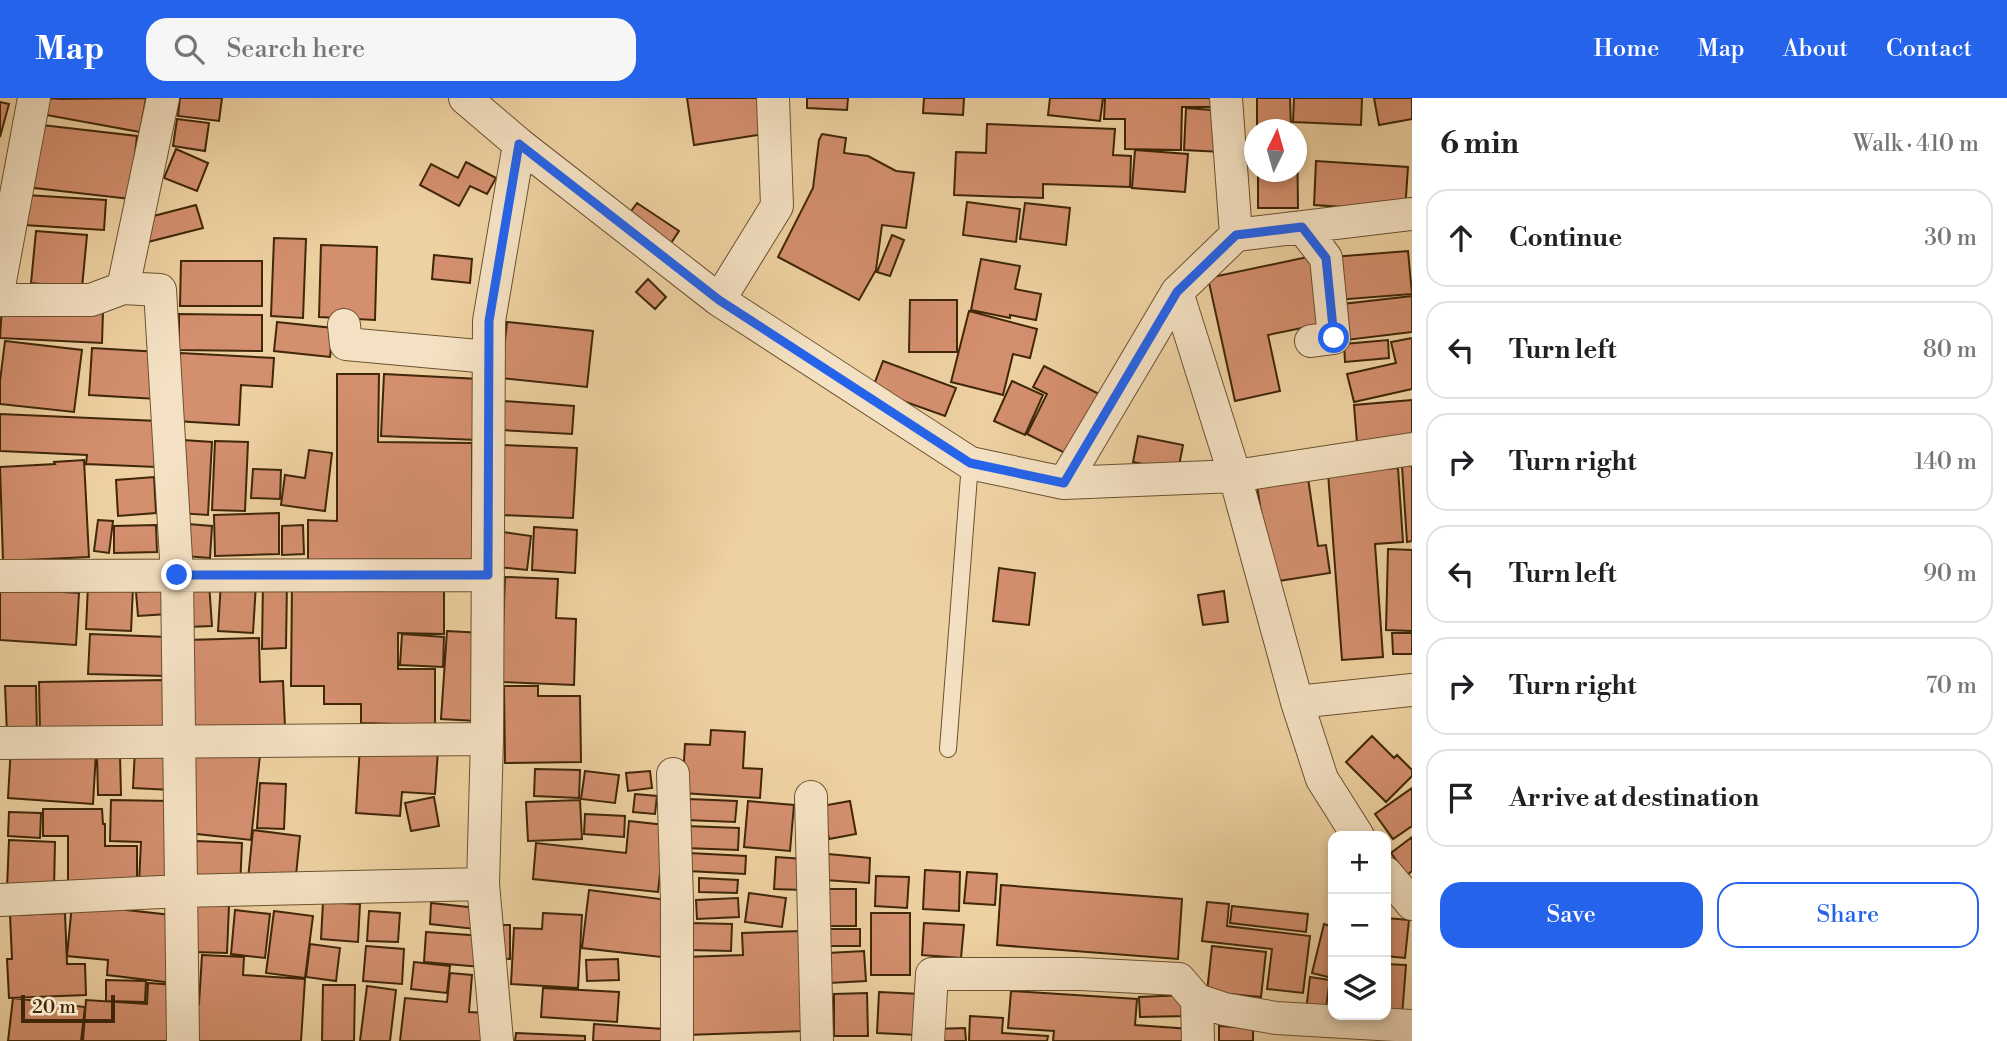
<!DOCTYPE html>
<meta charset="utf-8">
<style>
:root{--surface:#fff;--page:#f6f6f6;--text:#202124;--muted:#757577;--line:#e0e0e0;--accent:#2563eb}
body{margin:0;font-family:"Libre Bodoni",serif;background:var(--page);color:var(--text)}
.controls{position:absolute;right:21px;bottom:21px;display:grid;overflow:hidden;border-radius:14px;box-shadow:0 4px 10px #0003}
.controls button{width:63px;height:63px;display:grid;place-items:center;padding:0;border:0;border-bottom:2px solid var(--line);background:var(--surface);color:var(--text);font:35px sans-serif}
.compass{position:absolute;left:1244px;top:21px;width:63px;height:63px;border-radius:50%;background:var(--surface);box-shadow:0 4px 10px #0003;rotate:5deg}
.scale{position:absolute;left:21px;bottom:18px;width:94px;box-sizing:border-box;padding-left:7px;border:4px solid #3f2708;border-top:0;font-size:19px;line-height:24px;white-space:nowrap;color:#3f2708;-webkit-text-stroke:5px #f4e1c3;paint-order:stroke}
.stop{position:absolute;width:21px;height:21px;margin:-16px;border:5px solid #2563eb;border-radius:50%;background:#fff}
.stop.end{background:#2563eb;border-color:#fff;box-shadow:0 2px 7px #0008}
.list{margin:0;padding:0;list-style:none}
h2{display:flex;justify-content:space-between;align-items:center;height:91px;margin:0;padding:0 28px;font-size:30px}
h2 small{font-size:23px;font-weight:400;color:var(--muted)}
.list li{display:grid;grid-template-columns:46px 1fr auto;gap:21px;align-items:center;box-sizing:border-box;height:98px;margin:0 14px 14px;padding:0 14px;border:2px solid var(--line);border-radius:21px}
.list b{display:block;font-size:26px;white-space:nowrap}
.list em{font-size:23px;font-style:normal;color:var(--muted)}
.actions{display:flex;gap:14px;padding:21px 28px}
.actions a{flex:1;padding:16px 0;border:2px solid var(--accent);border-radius:21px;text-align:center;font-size:24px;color:var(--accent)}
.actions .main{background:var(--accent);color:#fff}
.icon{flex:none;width:38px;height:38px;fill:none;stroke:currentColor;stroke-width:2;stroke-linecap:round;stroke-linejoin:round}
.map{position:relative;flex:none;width:1412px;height:943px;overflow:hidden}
header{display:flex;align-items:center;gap:42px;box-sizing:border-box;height:98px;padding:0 35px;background:var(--accent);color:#fff}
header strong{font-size:33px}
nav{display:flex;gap:38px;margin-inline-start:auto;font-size:24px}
.search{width:490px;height:63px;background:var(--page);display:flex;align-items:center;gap:18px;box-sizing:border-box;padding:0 24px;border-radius:21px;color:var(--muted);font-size:26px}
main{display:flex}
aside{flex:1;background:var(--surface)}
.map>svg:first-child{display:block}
</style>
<header>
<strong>Map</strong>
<div class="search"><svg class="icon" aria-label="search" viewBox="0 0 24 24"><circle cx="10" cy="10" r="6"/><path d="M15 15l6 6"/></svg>Search here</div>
<nav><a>Home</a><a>Map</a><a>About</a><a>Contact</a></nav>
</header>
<main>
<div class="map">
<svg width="1412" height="943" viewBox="0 0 1412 943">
<rect width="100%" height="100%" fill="#eed1a2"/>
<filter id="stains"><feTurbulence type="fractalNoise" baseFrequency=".00286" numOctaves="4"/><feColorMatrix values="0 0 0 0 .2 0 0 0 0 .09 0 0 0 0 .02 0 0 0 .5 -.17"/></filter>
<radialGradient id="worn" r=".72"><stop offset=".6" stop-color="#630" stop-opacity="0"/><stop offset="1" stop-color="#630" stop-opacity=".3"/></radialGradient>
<path fill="#d48f6f" stroke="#3f2708" stroke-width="2" d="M44,0L61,1L146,0L140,34L41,16Z
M180,0H222L219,23L178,18Z
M687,0H758L764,36L694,47Z
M807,0H848L847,12L807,10Z
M924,0H964L963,17L923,15Z
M1050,0H1103L1100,23L1048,17Z
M1105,0H1214V9H1182L1181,52L1125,51V21H1104Z
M1257,0H1290L1291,31H1297L1298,110H1258V74H1296V32H1257Z
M1294,0H1362L1361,27L1293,24Z
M1374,0H1412V21L1379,27Z
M0,4L9,6L0,39Z
M1186,10L1225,13L1222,54L1184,52Z
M177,21L209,25L205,53L173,48Z
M33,26L137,38L130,101L26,89Z
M987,26L1115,31L1113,57L1131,58L1130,89L1043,86V100L954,97L956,54L986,55Z
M822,36L846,40L844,55L868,58L896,73L914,75L906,130L882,127L876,172L859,202L778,159L813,90L819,42Z
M176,51L208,65L197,93L164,80Z
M1135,52L1188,56L1185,94L1132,90Z
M1316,63L1408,69L1405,113L1314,107Z
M466,64L496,80L487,96L470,88L459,108L420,87L431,66L458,80Z
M26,97L106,102L104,132L24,127Z
M967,104L1020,111L1016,144L963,137Z
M637,105L679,133L669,148L626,120Z
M1025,105L1070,110L1066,147L1020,141Z
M196,107L203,130L144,145L138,122Z
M36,133L87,137L82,190L31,185Z
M892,137L904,142L890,178L877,174Z
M274,140L306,141L303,220L271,218Z
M321,147L377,149L375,222L319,219Z
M1408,153L1412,196L1336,202L1332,159Z
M434,157L472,161L470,185L432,181Z
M1317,157L1331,224L1268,237L1280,293L1235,303L1208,180Z
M981,161L1020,168L1015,191L1041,196L1036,222L1010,217V220L971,212Z
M181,163H262V208H180Z
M648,181L666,199L655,211L636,194Z
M1412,198V234L1338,243L1334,207Z
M910,202H957V254H909Z
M2,207L103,213L102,245L0,240Z
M969,213L1037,231L1030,260L1013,256L1003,297L951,284Z
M179,216L262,217V253L179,252Z
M277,224L333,230L330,259L274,253Z
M507,224L593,233L587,289L501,280Z
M1412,240V291L1354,304L1347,276L1396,265L1391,244Z
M1388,242L1389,260L1345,264L1344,246Z
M5,243L82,252L74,314L0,306V283Z
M92,250L160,254L157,301L89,297Z
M180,255L274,260L272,289L241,287L239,327L176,323Z
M883,263L956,290L945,318L872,292Z
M1044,268L1101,297L1071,358L1027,336L1047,296L1033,289Z
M337,276H379L378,344L472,345V461L308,462V422L337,423Z
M384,276L479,281L477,342L381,338Z
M1012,283L1043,297L1025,337L994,323Z
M1412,302V340L1357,345L1354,307Z
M503,303L574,308L572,336L501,332Z
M0,316L158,323L156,369L86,366L87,357L0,353Z
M1138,338L1183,347L1178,373L1133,364Z
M183,342L212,344L208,417L179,415Z
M215,343L248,344L245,413L212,412Z
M504,347L577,350L573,420L501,417Z
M309,352L332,355L325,413L281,407L285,377L305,380Z
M84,362L89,459L3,463L0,369L55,366L54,364Z
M1412,367V443L1407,444L1402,368Z
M1398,370L1403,444L1375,446L1383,559L1342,562L1328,375Z
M253,371L281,372L280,401L251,400Z
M154,379L156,415L118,418L116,382Z
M1308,380L1318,448L1326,447L1330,475L1272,484L1257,388Z
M279,415V456L215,458L214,417Z
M98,422L113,423L109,455L94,453Z
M188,426L212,428L210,460L185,458Z
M156,427L157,454L114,455V428Z
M303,427L304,456L282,457V428Z
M534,429L577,432L575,475L532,472Z
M503,434L531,438L527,472L499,469Z
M1388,451L1412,452V533L1386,532Z
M999,470L1035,475L1029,527L993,523Z
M505,479L558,481L556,520L576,521L574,587L501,584Z
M263,482H287L286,550L262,551Z
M221,483L256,486L253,535L218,533Z
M209,485L212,528L187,529L184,486Z
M292,485L444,486V536L398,535V571H435V627L361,625V606H324V588H291Z
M88,487L133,489L131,533L86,531Z
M0,490L79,495L76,547L0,542Z
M166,492L168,516L138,518L136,494Z
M1224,493L1228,524L1203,527L1198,497Z
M447,533L483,535L477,623L441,621Z
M1392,535H1412V556H1393Z
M90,536L167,539L166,578L88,576Z
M402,536L444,539L443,569L400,567Z
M259,540L260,584L283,583L285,629L190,631L187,542Z
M165,582V632L40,633L39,584Z
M5,588H36L37,636H7Z
M504,588H538V598H580L581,664L505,665Z
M711,632L745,634L743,670L762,671L760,700L682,695L685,646L710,647Z
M1372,638L1394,660L1397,657L1412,672V678L1386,704L1346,664Z
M360,647L438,652L435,696L402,694L400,718L356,715Z
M11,648L96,654L93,706L8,700Z
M196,650L260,657L251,742L188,735Z
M135,651L174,653L172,692L133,690Z
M120,657L121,697H98L97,658Z
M535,671L580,672L579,700L534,698Z
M585,673L619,677L615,705L581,701Z
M650,673L652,690L628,693L626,675Z
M260,685L286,686L284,731L257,730Z
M1412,690V728L1393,741L1375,716Z
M635,696L657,698L655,716L633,714Z
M434,699L439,728L411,733L405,705Z
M688,701L737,703L735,724L686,722Z
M111,702L171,703L169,786L139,785L141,744L110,743Z
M580,702L582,741L528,743L526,704Z
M748,703L794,707L790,753L744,749Z
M850,703L856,736L829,741L822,708Z
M43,711H102L103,726H105V748H137V792H68V738H43Z
M9,714L41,715L40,740L8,738Z
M585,716L625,718L624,739L584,736Z
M629,723L665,727L658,794L533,781L536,745L626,755Z
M686,728L739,730L738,752L685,750Z
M253,732L300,738L295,787L248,781Z
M1412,739V773L1407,777L1391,755Z
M9,742L55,744L54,792L7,790Z
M196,743L242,745L240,789L193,787Z
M689,755L746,758L745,776L688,773Z
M828,756L870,760L869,785L825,782Z
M776,759L804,761L803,792L774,791Z
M925,772L960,774L959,813L923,811Z
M967,774L997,776L995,807L964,805Z
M876,778L909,779L907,810L875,808Z
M699,780L738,782L737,795L699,794Z
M1001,787L1182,801L1178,861L997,847Z
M827,791H856V828H827Z
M589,792L668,802L661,859L582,850Z
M749,795L786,800L782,829L745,824Z
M738,800L739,819L697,821L696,802Z
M323,804L360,806L358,844L321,841Z
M1207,804L1229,806L1227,828L1310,838L1303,895L1267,891L1272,851L1202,843Z
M431,805L477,810L475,831L430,826Z
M72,806L180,818L173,885L107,877L108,862L67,858Z
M194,807L229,808L227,855L193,854Z
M1232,808L1308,816L1306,834L1230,825Z
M235,812L270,816L265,860L231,856Z
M274,813L313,818L305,880L266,875Z
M369,813L400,815L398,844L367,843Z
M65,815L67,866H85L86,897L9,900L7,861H12L10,817Z
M543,815L582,817L578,890L511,886L514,830L542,831Z
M871,815H910V877H871Z
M1386,820L1409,822L1405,860L1386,858Z
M690,825L732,826L731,853L689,852Z
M924,825L964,827L961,860L922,857Z
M1324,826L1333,829L1332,880L1312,875Z
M495,827H510V861L494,860Z
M829,831H860V848H829Z
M801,833L804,933L687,937L684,859L743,857L742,835Z
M426,834L484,838L481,869L424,864Z
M310,846L340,850L336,883L306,879Z
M366,848L404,851L402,886L363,883Z
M1212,848L1266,854L1261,899L1207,894Z
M864,853L866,883L830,885L828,855Z
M202,857L244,859L243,877L305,881L301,943H187L190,906H199Z
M618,861L619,882L587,883L586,862Z
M414,864L450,868L447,895L411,891Z
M1386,866L1406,867L1402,918L1386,917Z
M450,875L472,877L469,914L486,915L483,943H400L405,900L447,904Z
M1310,879L1330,882L1325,916L1306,913Z
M106,882L146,883L145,904L106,903Z
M148,885L177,887L173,943H83L86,902L147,906Z
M323,887H355L354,943H322Z
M367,888L396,892L390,943H360Z
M543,890L619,894L617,924L541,919Z
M1011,893L1137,901L1135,927L1191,931L1190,943H1053L1054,933L1008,930Z
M879,894L921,896L918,937L877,935Z
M867,895L868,938H834V896Z
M1186,897L1187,918L1140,919L1139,899Z
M13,900L85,909L81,943H8Z
M970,918L1003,920L1002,935L1048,938L1047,943H969Z
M594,926L663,931L662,943H593Z
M1219,928L1253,930V943H1219Z
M965,930L966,943H934V931Z
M516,935L585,938V943H515Z"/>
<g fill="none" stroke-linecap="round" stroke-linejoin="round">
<defs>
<path id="lane" d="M948,651L970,365"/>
<path id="street" d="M163,0L123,190L160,192L177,477L183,943
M465,0L519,46L719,202L970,365L1064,385L1177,194L1236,137L1412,116
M1226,0L1236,137
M1302,129L1326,160L1334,240L1311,243
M0,183L34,0
M1177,194L1235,378L1297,604L1322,681L1358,738
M0,202H91L123,190
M719,202L777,108L773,0
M344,227L346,246L489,259
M1064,385L1235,378L1412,351
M0,478L488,477
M1297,604L1412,592
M0,645L487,641
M673,676L677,803V943
M811,699L817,943
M1386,775L1412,806
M0,802L181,793L483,786
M1197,902L1198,943
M497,943L483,786L487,641L489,223L519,46
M928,943L932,876H1080L1179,881L1197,902L1224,911L1276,920L1412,928"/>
</defs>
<use href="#lane" stroke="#6b522e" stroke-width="18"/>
<use href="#street" stroke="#6b522e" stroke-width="34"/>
<use href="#lane" stroke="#f4e1c3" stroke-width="16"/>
<use href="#street" stroke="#f4e1c3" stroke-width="32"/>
</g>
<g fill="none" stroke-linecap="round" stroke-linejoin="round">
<path stroke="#2563eb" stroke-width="9" d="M177,477H488L489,223L519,46L719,202L970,365L1064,385L1177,194L1236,137L1302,129L1326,160L1334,240"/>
</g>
<rect width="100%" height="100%" filter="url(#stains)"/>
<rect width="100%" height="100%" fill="url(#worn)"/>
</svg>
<div class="controls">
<button>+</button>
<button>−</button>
<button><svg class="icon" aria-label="layers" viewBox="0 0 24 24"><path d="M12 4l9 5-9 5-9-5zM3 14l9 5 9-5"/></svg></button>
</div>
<svg class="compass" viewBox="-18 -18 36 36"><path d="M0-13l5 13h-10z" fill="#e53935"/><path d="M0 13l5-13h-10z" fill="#757577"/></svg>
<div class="scale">20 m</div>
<div class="stop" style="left:1334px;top:240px"></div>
<div class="stop end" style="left:177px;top:477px"></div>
</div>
<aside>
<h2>6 min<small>Walk · 410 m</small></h2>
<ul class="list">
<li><svg class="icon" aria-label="ahead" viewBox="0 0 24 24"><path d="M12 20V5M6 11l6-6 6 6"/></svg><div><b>Continue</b></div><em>30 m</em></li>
<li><svg class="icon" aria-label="left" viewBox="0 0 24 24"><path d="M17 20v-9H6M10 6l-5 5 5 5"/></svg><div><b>Turn left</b></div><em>80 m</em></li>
<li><svg class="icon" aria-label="right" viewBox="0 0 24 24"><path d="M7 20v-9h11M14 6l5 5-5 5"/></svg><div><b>Turn right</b></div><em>140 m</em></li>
<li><svg class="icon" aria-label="left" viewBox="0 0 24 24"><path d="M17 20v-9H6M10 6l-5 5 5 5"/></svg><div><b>Turn left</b></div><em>90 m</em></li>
<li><svg class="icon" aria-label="right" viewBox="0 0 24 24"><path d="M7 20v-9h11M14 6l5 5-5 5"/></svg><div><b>Turn right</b></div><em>70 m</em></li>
<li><svg class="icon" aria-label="arrive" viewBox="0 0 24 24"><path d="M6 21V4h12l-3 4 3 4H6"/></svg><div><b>Arrive at destination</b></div></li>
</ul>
<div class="actions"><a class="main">Save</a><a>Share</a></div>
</aside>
</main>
